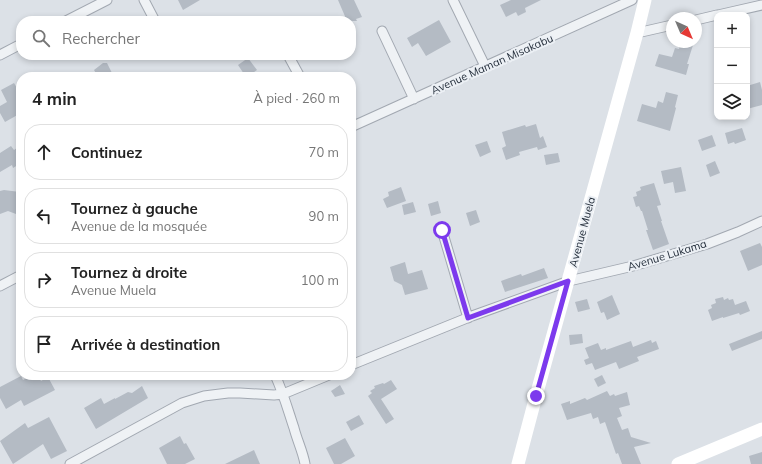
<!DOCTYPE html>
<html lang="fr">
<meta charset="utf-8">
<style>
:root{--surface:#fff;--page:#f2f2f2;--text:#222;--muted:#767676;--line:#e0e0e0}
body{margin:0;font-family:Mulish,sans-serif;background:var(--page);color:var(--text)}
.controls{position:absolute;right:12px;top:12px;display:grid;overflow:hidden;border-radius:8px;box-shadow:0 2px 6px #0003}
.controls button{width:36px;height:36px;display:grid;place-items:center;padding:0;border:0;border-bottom:1px solid var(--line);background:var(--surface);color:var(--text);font:20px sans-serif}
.compass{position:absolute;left:666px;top:12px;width:36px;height:36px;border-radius:50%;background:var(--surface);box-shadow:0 2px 6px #0003;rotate:136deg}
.stop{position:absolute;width:12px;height:12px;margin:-9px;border:3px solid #7c3aed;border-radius:50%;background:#fff}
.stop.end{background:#7c3aed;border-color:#fff;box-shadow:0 1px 4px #0008}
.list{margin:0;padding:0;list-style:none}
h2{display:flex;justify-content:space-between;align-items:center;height:52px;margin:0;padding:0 16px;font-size:17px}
h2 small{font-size:13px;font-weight:400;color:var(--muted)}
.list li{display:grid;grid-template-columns:26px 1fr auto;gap:12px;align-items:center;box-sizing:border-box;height:56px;margin:0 8px 8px;padding:0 8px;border:1px solid var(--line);border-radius:16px}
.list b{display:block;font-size:15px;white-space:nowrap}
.list p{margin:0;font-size:13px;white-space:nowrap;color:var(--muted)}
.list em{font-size:13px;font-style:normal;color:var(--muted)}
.icon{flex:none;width:22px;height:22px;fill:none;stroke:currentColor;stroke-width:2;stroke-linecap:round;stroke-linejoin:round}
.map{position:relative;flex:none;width:762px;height:464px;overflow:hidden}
.search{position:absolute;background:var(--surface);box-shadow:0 2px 6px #0003;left:16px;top:16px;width:340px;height:44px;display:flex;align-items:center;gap:10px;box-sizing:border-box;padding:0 14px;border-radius:16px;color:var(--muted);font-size:15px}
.panel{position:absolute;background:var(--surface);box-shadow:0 2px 6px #0003;left:16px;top:72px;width:340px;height:308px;border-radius:16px}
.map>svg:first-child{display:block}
</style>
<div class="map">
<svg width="762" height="464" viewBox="0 0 762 464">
<rect width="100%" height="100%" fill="#dce1e7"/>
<path fill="#b4bbc4" d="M178,0H200L183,10Z
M338,0H354L362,17L356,19L357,21H347Z
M511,0H541L525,8L526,12L518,16L516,12L506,17L500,5Z
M439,20L451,42L426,56L418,43L412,47L407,38Z
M683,42H694L687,64H689L686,75L655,66L659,54L672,57L675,48L679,49L680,45L682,46Z
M248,58L257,70L246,77L238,65Z
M103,63H107L112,73L106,77H98L94,70Z
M760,82L762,90V105L747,109V86Z
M14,83L21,95V113L5,122L0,113V106L7,102L1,90Z
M666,92L678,95L675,107L676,108L670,131L637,121L642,104L656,108L658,101L663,103Z
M536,124L540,138L543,136L547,147L538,150L537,147L519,152L520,155L506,160L502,148L506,146L502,132L525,125L526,127Z
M742,128L746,140L735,144L734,142L728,144L725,133Z
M712,135L716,146L702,151L698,140Z
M487,141L491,152L480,157L475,145Z
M21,145V163L13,168L12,165L0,172V153L11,146L14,150Z
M558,153L560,162L546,165L544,155Z
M715,161L720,173L710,177L706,165Z
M681,167L686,191L675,193L673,182L664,184L661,171Z
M654,183L661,205L657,206L662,221H661L669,244L653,250L646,230H648L642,211H641L639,206L636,207L633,197L637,196L636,192L641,190L640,187Z
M401,187L406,201L387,208L383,199L389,196L388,192Z
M4,190L20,192L16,214L8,211L0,214V191Z
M438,201L441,213L431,216L428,204Z
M413,202L416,212L404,215L402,205Z
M476,210L480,222L470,226L466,213Z
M760,243L762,247V265L748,271L740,251Z
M405,262L408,274L422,270L428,289L405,295L402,285L394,281L390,267Z
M544,268L548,278L505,292L501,281L521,274L522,276Z
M612,295L620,314L607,320L604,312L601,313L597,302Z
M723,297L724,300L728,298L729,300L733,299L735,305L746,301L750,311L740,315L739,313L723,318V317L712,321L708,310L712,308L711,305L716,303L715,299Z
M587,299L590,309L578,312L575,302Z
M762,331V339L732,351L729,344Z
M582,334L583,343L570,345L569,335Z
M651,340L652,343L656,341L659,349L637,357L639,361L619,369L616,362L595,370L592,363L586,365L584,360L589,358L585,348L598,343L601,350L606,348V350L631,341L633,347Z
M33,375H38L41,381L48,377L55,390L24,406L21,400L6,409L0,398V387L21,376L23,380Z
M602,375L606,383L598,387L594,379Z
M391,380L397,389L381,399L394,419L386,424L368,396L372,393L370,391L375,388L374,386L383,383L384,384Z
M340,385L345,394L335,397L331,391Z
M142,386L148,398L96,429L84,408L101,398L104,404L115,398V399L128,392L132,393Z
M607,391L610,396L614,394L615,396L627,392L630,405L619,408L622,416L617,418L622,430L628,428L631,437L651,443L634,447L641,464H622L618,453L616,454L605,422L600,424L598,417L593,419L591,413L567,420L561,404L570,401V404L585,398L587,400Z
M359,415L364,424L351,431L346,422Z
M49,417L67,451L51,459L43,444L13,464L0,441L25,423L28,428Z
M180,436L184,444L186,443L195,459L185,464H167L159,448Z
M345,438L355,456L341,464H334L326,448Z
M254,450L260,464H225Z
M762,452V464H751L749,456Z"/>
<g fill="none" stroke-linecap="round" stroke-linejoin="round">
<defs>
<path id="street" d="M144,0L155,21
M453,0L485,66
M718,15L762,5
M696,20L717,15
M66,21L107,0
M382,31L414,99
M637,33L672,25
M0,55L21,44
M288,55L300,77
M351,127L632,0
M442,230L468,318
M0,286L21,275
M351,365L472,316L569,281L633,266L707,244L738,232L762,221
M275,375C283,392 288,410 294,428C297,440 303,452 305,464
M70,464L182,403L204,396L228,393H240L274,395L283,394L329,375"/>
</defs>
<use href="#street" stroke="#a2a8b1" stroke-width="11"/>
<use href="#street" stroke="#eff2f5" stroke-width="9"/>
<path stroke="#fff" stroke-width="13" d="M518,464L536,396L637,33L645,0
M678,464L762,429"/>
</g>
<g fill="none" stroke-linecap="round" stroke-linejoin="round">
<path stroke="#7c3aed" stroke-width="5" d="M442,230L468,318L568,281L536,396"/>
</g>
<g text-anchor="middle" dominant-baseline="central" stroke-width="4" stroke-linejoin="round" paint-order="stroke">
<g font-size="11" fill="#26303d" stroke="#ecf0f5">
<text transform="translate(492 64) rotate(-24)">Avenue Maman Misakabu</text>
<text transform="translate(582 232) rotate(-75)">Avenue Muela</text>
<text transform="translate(667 255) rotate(-17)">Avenue Lukama</text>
</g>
</g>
</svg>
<div class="controls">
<button>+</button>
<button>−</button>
<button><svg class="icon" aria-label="layers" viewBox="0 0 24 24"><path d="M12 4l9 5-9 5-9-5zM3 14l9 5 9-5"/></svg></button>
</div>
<svg class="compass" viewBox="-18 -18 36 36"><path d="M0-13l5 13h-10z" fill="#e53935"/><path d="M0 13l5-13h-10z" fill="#767676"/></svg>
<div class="stop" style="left:442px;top:230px"></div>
<div class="stop end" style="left:536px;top:396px"></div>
<div class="search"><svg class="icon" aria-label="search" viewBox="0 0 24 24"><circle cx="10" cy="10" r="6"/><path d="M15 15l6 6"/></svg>Rechercher</div>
<section class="panel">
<h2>4 min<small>À pied · 260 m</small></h2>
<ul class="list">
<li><svg class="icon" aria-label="ahead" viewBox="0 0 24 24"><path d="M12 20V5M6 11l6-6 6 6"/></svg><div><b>Continuez</b></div><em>70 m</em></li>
<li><svg class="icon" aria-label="left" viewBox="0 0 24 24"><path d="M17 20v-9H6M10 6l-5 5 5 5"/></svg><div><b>Tournez à gauche</b><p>Avenue de la mosquée</p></div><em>90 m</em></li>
<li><svg class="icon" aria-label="right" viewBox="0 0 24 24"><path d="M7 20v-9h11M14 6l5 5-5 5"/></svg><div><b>Tournez à droite</b><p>Avenue Muela</p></div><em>100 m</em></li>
<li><svg class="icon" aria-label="arrive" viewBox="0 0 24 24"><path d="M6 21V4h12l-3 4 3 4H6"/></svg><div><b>Arrivée à destination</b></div></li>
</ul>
</section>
</div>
